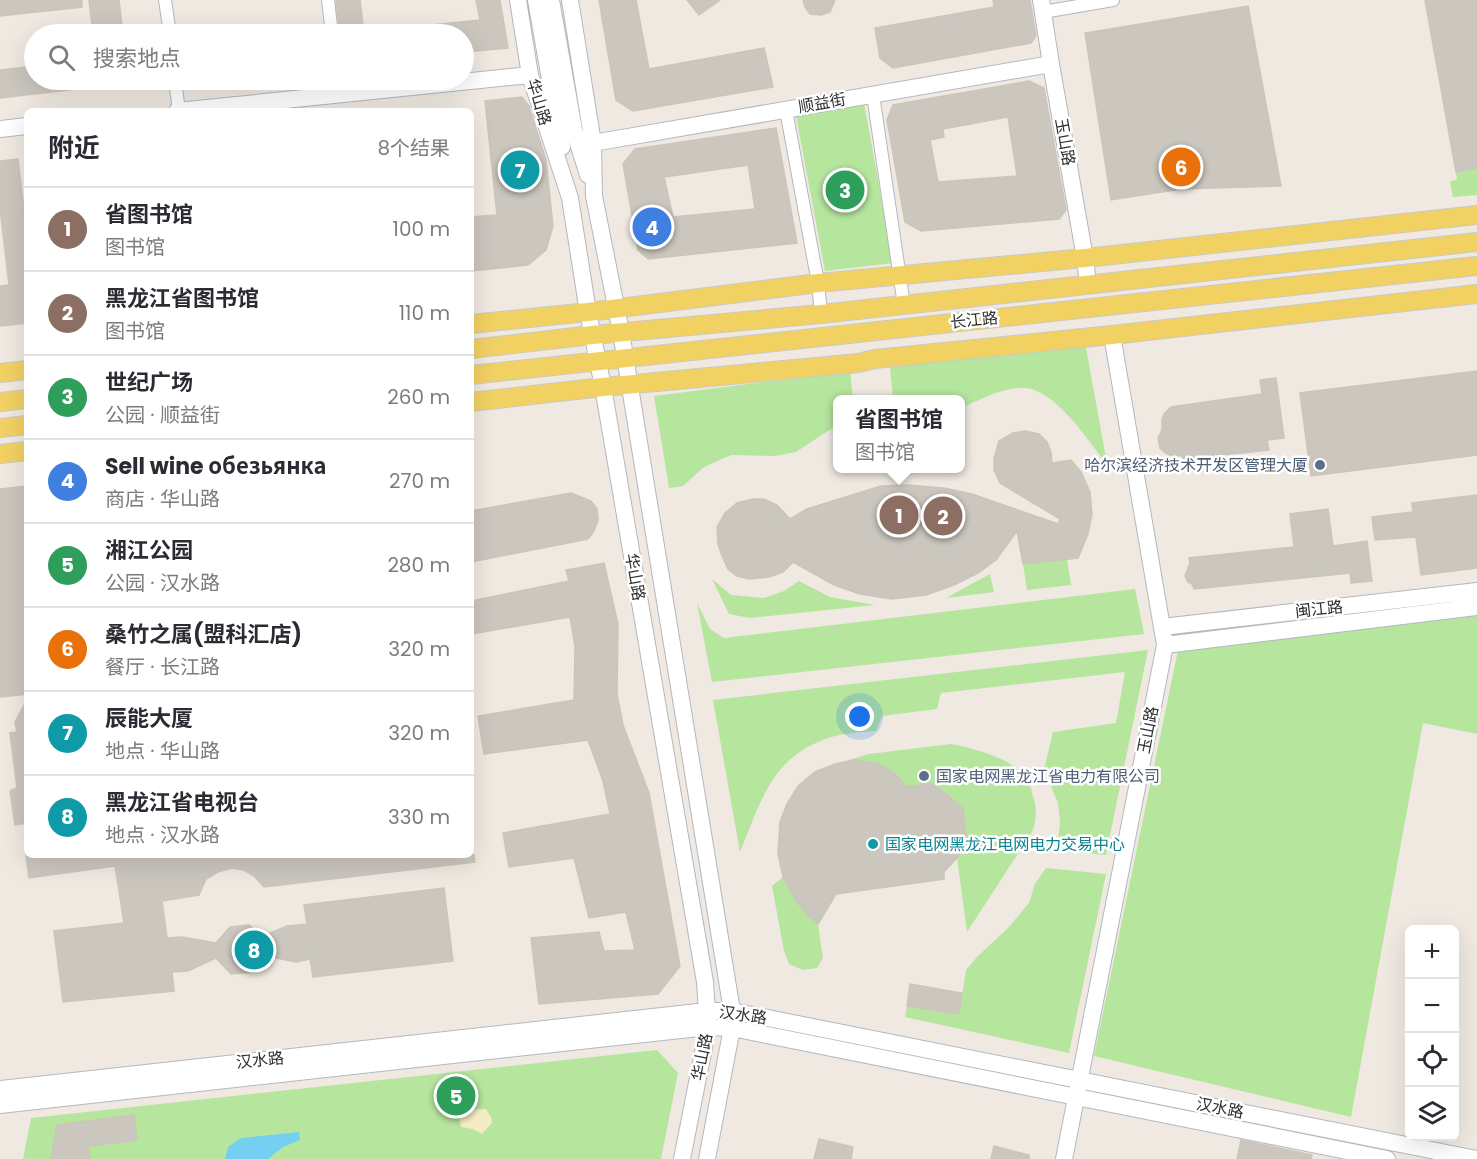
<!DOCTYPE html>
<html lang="zh">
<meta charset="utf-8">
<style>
:root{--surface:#fff;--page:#f7f7f7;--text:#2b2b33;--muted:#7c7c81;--line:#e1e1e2;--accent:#111827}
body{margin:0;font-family:Poppins,"Noto Sans SC",sans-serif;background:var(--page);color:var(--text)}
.controls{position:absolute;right:18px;bottom:18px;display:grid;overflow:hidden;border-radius:9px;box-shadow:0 6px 24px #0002}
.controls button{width:54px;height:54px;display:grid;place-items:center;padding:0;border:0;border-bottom:2px solid var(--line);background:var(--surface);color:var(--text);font:30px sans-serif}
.you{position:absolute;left:860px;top:717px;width:21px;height:21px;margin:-15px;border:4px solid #fff;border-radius:50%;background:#1a73e8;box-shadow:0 0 0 9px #1a73e833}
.badge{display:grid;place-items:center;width:39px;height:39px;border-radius:50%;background:var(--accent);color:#fff;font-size:20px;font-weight:700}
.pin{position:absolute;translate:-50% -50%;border:3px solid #fff;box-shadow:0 2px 6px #0006}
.popup{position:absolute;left:833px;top:395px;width:132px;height:78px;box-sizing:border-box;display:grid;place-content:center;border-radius:9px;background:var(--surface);filter:drop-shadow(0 2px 4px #0005);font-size:20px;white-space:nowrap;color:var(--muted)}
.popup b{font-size:22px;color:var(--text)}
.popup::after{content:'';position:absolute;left:50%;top:100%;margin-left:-12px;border:12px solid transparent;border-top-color:var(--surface)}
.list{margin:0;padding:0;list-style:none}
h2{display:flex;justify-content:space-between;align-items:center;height:78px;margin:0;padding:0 24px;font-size:26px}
h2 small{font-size:20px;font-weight:400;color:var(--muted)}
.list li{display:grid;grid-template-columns:39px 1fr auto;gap:18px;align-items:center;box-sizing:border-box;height:84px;padding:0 24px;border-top:2px solid var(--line)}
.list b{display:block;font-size:22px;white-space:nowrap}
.list p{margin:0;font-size:20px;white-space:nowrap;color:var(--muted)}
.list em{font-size:20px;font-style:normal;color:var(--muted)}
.icon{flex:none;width:33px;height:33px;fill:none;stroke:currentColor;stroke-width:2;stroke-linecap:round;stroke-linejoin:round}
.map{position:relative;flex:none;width:1477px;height:1159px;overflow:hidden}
.search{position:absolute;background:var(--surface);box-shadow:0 6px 24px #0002;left:24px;top:24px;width:450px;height:66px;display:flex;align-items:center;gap:15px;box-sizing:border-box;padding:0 21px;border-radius:33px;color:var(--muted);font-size:22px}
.panel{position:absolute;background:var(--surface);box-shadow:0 6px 24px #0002;left:24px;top:108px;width:450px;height:750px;border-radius:9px}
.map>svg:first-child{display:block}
</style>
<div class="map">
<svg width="1477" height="1159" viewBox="0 0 1477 1159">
<rect width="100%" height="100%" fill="#efe9e1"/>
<path fill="#b6e59e" d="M864,103L893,263L825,271L796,116Z
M1477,168V195L1453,197L1450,181L1457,180L1456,172Z
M1085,342L1107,464C1087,440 1053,384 1018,388C998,390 979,400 961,408L960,400L893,399L890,367Z
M850,371L853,399L838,400L837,425L796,452L775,456L731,455L704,467L683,486L669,488L654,396Z
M1067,559L1071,585L1027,590L1023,564Z
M990,574L994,592L946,598Z
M712,579L731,595L764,598L784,591L799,581L830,597L875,605L750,618L729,614Z
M1135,589L1144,634L712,682L697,603L710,629L724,638Z
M1477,613V734L1423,723L1351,1117L1094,1056L1178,650Z
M1148,650L1106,855L1065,851L1058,844L1060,822L1058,803L1044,770L1053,732L1116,723L1125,672L941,693L937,709L882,716L876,731C863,732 848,733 835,736C772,754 762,799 740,852L713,700Z
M951,744C974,748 1011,758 1026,778C1030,782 1031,790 1033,796C1037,809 1037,819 1032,832L967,932L957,858L967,847L963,808L932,783L907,787C878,764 873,756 835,764L869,754Z
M1046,868L1106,874L1069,1053L905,1017L907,1006L959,1014L966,970L977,957L1008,928L1029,903L1035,884Z
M783,877C793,895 802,911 818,924L823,958L817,968L803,970L789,964L784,951L772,886Z
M657,1050L678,1073L661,1159H23L31,1118Z"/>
<path fill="#f3ecc5" d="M486,1109L491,1117L492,1123L482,1134L473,1129L461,1127L459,1117L464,1110Z"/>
<path fill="#75cff0" d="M299,1132L300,1140L283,1147L268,1159H225L228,1147L241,1138Z"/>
<path fill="#cbc7bf" stroke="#cbc5ba" stroke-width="1.5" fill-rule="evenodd" d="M0,0H82V7L0,16Z
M89,0H119L123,34H93Z
M336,0H360L364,34H340Z
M476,0H500L508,48L464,52V34H413V27L480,20Z
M599,0H636L649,69L764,48L773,87L633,111L616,100Z
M687,0H720L699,15Z
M803,0H835L830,12L821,15L810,14L805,7Z
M993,0H1030L1036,36L1031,43L893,68L880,58L875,28L994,7Z
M1425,0H1477V168L1456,172Z
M1248,6L1281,186L1181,189L1111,200L1085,33Z
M34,66V80H75L76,89L0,98V70Z
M1029,81L1044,88L1066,210L1059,219L921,231L905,222L887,120L893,105ZM1008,117L1017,176L938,182L930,140L944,137L943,129Z
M522,97L529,106L546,160L553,226L546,250L528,265L471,271V217L497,215L485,101Z
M776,128L797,243L648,259L638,250L623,164L635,149ZM748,165L755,209L673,217L664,177Z
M18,159L27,236V323L0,326V286L9,285L0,208V161Z
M1477,371V455L1311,476L1300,393Z
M1276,378L1284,438L1267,440L1269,450L1184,459L1182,456L1168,455L1160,448L1158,438L1162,430V420L1164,414L1171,407L1262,394L1260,380Z
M1025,431L1039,434L1047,442L1051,452L1052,463L1071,460L1081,472L1090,492L1092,514L1088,534L1078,558L1023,564L1017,531L996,560L978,573L954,585L926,595L891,599L860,594L834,585L793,562L783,572L769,577L749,579L737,576L728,569L722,556L718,544L717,527L725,513L737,503L753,499H764L777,505L790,519L807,509L881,486L907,485L944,488L972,494L1058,524L1060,519L1000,483L994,470V458L999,441L1013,433Z
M27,486V694L0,697V489Z
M571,493L591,501L597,509L598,520L594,531L588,539L471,562V511Z
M1477,495V568L1421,575L1416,537L1375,540L1372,517L1413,512L1412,503Z
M1328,509L1333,546L1367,541L1372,581L1351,583L1350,573L1194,589L1192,584L1188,582L1185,576L1190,563L1189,558L1294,547L1290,514Z
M604,563L618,624L617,694L623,725L649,793L680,966L658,994L539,1004L531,938L599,932L604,951L635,950L626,912L589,918L574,858L509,867L503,833L610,814L603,781L588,740L484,754L478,716L574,700L575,646L570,617L471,634V601L569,581L566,570Z
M27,699V823L15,825L10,791L17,788L10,733L17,732L15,722Z
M855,760L878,764L893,772L907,787L932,783L963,808L967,847L944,872V879L836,894L818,924L807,915L794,897L783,877L778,854L780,822L787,804L798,786L815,772L835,764Z
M26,855H474L475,862L264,887L254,876L244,870L232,868L218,872L206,879L199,895L162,901L167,938L182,937L216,943L230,927L249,925L263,936L287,926L307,924L304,905L444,888L453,961L313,977L310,959L296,962L266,956L253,972L231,974L216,958L188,971L172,972L174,991L63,1002L54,931L124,923L115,866L29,878Z
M910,984L962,993L959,1014L907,1006Z
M134,1115L137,1140L88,1146L90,1159H51L57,1125Z
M819,1139L853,1147L851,1159H814Z
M1241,1140L1312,1155L1311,1159H1237Z
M994,1146L1029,1155V1159H991Z"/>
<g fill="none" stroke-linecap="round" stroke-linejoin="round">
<defs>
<path id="street" d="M165,0L170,34
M328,0L332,34
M1043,12L1113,0
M175,80L179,111
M337,80L338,94
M873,95L904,305
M786,110L818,283L821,314"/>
<path id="secondary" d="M518,0L530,75L570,198L588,312L603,387L705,982L708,1027L682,1159
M536,0L562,147
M551,0L574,130L588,175
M570,0L593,143L594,196L621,332L732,1011V1028L707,1159
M1041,0L1051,64L1085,258L1088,285
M177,111L530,75
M0,129L27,126
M593,143L1051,64
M1162,627L1477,591
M1165,645L1477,607
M0,1089L707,1011H732L1476,1159
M0,1105L708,1027L732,1028L1387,1159
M1064,1159L1165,645L1112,335"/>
<path id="primary" d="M471,324L588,312L818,283L1085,258L1477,215
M471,349L592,335L821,314L1477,242
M0,373L27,370
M471,375L1477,266
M0,402L27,399
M471,402L603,387L858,363L875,359L1112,335L1477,294
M0,428L27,425
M0,454L27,451"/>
</defs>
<use href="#street" stroke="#b4b7c1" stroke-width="14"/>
<use href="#secondary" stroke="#b4b7c1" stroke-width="18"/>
<use href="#primary" stroke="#c9c9c9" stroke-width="20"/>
<use href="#street" stroke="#fff" stroke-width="12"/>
<use href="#secondary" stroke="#fff" stroke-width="16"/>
<use href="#primary" stroke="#f2d163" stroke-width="18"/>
</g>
<g fill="#5c6f8a" stroke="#fff" stroke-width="2">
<circle cx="1320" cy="465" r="6"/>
<circle cx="924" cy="776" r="6"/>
</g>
<circle fill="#0f9aa8" stroke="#fff" stroke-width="2" cx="873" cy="844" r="6"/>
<g text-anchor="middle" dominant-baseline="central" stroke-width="5" stroke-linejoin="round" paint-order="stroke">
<g font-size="16" fill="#2e2e2e" stroke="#fff">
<text transform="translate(539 102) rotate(73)">华山路</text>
<text transform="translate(822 103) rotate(-10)">顺益街</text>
<text transform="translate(1065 142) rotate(80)">玉山路</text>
<text transform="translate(974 320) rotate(-6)">长江路</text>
<text transform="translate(635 577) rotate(80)">华山路</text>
<text transform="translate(1319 609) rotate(-6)">闽江路</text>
<text transform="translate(1148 730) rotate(-79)">玉山路</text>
<text transform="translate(743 1015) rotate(8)">汉水路</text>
<text transform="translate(702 1057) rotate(-79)">华山路</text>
<text transform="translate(260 1060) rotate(-6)">汉水路</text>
<text transform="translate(1220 1108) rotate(11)">汉水路</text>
</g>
<g font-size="16" fill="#4e5e75" stroke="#fff" text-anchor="end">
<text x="1308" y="465">哈尔滨经济技术开发区管理大厦</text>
<text x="936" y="776" text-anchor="start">国家电网黑龙江省电力有限公司</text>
</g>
<g font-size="16" fill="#0d838f" stroke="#fff" text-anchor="start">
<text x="885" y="844">国家电网黑龙江电网电力交易中心</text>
</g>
</g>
</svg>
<div class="controls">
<button>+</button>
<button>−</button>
<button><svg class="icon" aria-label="locate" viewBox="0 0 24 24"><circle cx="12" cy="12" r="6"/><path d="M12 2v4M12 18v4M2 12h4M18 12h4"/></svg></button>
<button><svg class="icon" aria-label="layers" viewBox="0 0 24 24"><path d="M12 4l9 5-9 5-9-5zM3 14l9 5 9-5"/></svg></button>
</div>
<div class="you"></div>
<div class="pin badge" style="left:899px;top:515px;background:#8d6e63">1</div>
<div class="popup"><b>省图书馆</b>图书馆</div>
<div class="pin badge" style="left:943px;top:516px;background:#8d6e63">2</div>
<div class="pin badge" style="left:845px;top:190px;background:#2e9e5b">3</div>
<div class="pin badge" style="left:652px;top:227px;background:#3f7fe0">4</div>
<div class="pin badge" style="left:456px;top:1096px;background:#2e9e5b">5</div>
<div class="pin badge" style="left:1181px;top:167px;background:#e8710a">6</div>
<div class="pin badge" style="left:520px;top:170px;background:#0f9aa8">7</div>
<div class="pin badge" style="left:254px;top:950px;background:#0f9aa8">8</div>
<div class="search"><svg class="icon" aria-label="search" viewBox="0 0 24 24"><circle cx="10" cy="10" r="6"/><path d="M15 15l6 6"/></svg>搜索地点</div>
<section class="panel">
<h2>附近<small>8个结果</small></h2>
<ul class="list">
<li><span class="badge" style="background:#8d6e63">1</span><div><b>省图书馆</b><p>图书馆</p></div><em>100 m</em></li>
<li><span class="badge" style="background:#8d6e63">2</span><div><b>黑龙江省图书馆</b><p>图书馆</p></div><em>110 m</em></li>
<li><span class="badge" style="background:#2e9e5b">3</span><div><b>世纪广场</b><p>公园 · 顺益街</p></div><em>260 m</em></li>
<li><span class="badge" style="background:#3f7fe0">4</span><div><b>Sell wine обезьянка</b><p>商店 · 华山路</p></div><em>270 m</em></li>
<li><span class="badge" style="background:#2e9e5b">5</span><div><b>湘江公园</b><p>公园 · 汉水路</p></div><em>280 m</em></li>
<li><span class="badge" style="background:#e8710a">6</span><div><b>桑竹之属(盟科汇店)</b><p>餐厅 · 长江路</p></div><em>320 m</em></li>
<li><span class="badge" style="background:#0f9aa8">7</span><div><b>辰能大厦</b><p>地点 · 华山路</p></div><em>320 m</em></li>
<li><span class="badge" style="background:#0f9aa8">8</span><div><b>黑龙江省电视台</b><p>地点 · 汉水路</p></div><em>330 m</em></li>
</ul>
</section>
</div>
